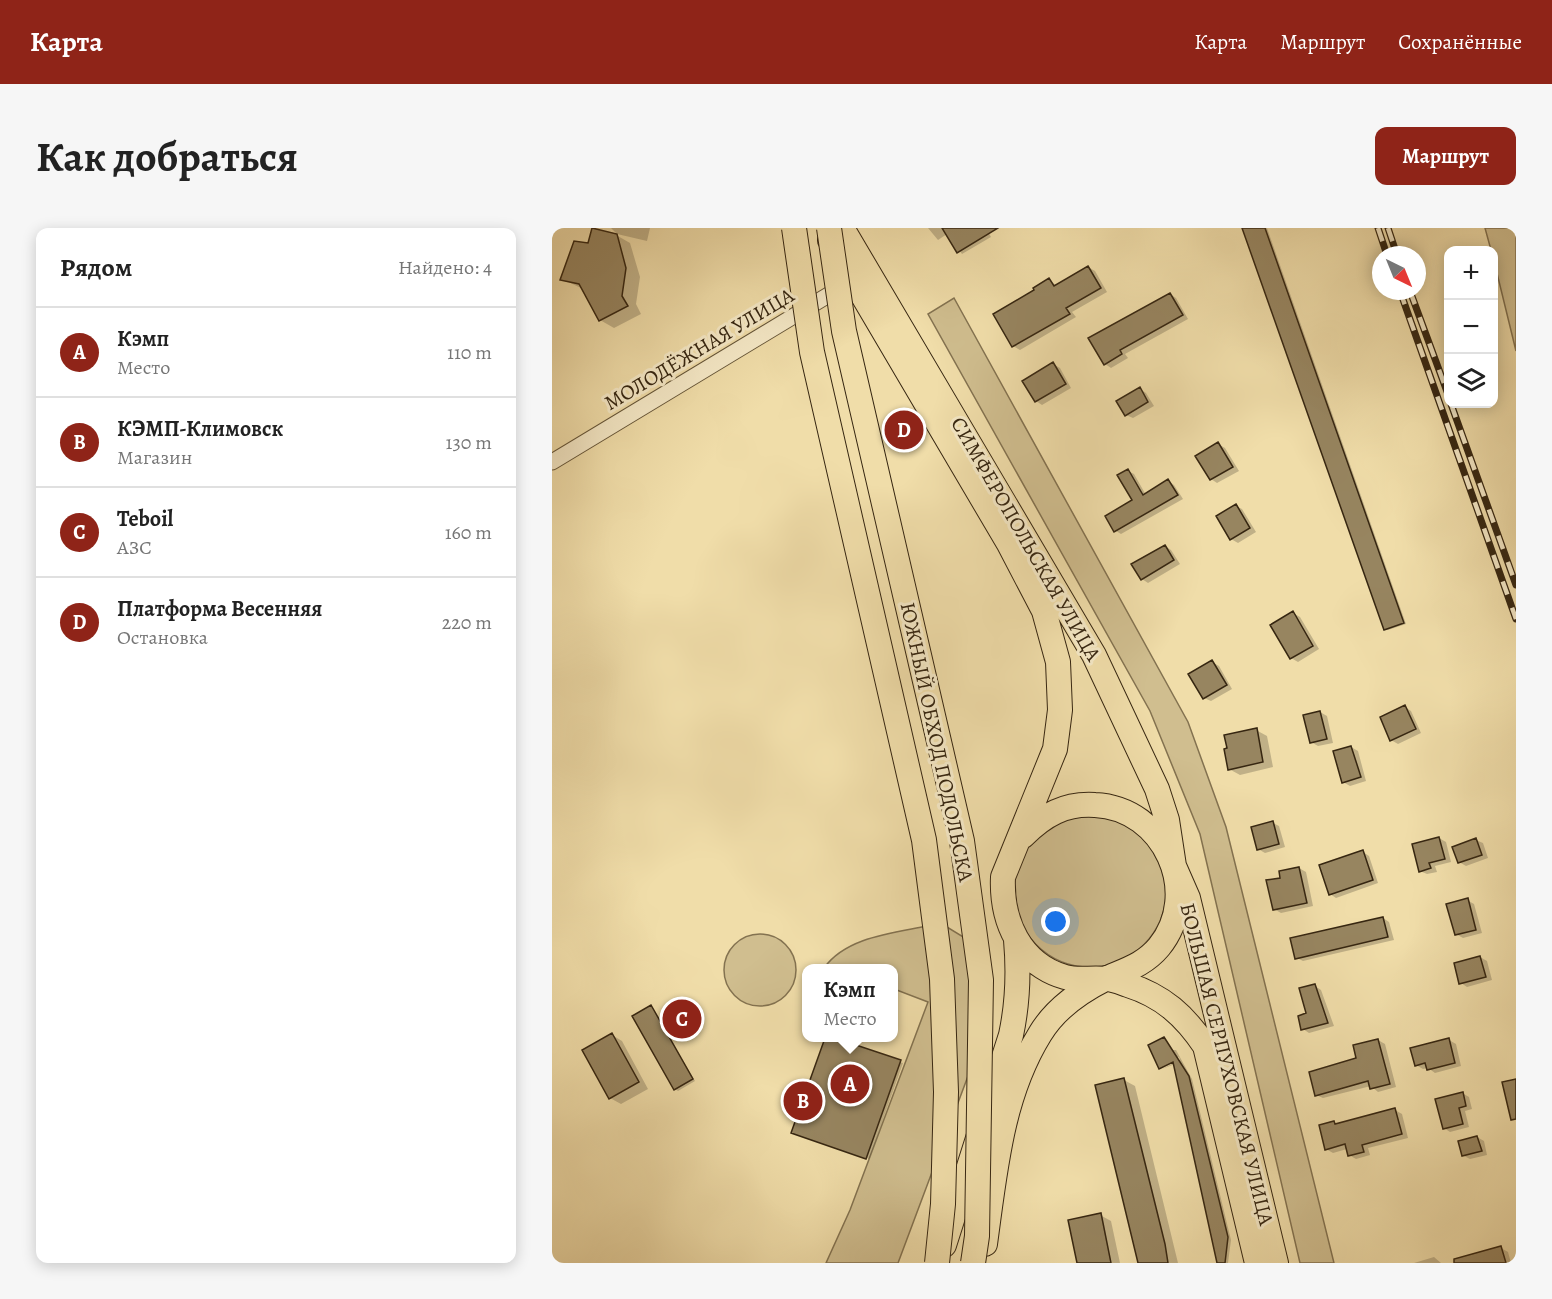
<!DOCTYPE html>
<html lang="ru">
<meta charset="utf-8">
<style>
:root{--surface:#fff;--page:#f6f6f6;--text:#222;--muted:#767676;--line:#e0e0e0;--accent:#8f2418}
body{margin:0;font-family:Alegreya,serif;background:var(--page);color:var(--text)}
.controls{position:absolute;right:18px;top:18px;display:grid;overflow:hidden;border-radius:12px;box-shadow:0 3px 15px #0003}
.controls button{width:54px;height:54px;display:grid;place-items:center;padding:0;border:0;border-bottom:2px solid var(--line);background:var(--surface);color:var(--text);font:30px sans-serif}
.compass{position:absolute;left:820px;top:18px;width:54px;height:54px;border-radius:50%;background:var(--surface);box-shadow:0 3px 15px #0003;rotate:137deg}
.you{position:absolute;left:504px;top:694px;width:21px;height:21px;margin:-15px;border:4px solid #fff;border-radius:50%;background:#1a73e8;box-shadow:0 0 0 9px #1a73e833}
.badge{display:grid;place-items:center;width:39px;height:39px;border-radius:50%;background:var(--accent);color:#fff;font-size:20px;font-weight:700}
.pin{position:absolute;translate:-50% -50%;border:3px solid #fff;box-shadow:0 2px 6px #0006}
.popup{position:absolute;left:250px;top:736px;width:96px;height:78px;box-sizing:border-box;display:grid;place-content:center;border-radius:12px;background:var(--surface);filter:drop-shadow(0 2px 4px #0005);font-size:20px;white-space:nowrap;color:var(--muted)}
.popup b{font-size:22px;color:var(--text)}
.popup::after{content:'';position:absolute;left:50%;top:100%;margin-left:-12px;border:12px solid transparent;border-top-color:var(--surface)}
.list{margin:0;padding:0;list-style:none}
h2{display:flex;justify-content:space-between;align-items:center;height:78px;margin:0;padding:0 24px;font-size:26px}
h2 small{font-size:20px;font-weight:400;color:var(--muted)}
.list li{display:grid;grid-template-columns:39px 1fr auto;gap:18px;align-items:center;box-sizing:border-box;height:90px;padding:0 24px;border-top:2px solid var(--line)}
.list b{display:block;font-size:22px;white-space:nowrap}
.list p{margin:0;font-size:20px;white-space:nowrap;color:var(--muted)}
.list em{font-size:20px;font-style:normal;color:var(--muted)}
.icon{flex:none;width:33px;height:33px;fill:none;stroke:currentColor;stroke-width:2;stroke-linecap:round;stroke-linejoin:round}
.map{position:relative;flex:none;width:964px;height:1035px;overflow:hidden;border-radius:12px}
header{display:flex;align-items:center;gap:36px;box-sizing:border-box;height:84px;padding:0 30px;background:var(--accent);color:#fff}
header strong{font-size:28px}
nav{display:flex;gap:33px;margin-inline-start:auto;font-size:21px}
.intro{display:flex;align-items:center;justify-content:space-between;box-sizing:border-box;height:144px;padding:0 36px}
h1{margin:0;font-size:42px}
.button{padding:15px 27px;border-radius:12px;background:var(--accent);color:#fff;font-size:21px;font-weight:700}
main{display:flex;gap:36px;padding:0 36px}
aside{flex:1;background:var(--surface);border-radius:12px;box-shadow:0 3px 15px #0003}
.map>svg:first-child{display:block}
</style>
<header>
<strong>Карта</strong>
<nav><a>Карта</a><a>Маршрут</a><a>Сохранённые</a></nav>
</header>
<div class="intro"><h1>Как добраться</h1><a class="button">Маршрут</a></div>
<main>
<aside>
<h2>Рядом<small>Найдено: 4</small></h2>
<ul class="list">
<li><span class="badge">A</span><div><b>Кэмп</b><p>Место</p></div><em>110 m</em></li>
<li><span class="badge">B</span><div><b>КЭМП-Климовск</b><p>Магазин</p></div><em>130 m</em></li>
<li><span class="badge">C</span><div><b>Teboil</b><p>АЗС</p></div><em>160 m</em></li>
<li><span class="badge">D</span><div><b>Платформа Весенняя</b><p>Остановка</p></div><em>220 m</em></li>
</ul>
</aside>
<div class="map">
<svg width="964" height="1035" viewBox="0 0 964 1035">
<rect width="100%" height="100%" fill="#f0dda9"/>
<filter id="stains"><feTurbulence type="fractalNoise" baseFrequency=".00333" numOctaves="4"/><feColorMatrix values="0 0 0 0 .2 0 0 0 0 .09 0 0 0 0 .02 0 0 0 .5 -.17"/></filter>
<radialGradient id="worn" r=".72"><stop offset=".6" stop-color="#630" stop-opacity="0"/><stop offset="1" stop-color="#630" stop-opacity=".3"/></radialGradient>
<path fill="#d0be8f" stroke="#837250" stroke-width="1.5" d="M933,0H964V123L942,33V22H939Z
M402,70L636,494L674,599L782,1035H748L648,606L598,483L376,86Z
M462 663a76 76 0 1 1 152 0a76 76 0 1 1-152 0Z
M375,698L395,699L413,710L440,784L346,1035H274L298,982L376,774L342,761V740H272C294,709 341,705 375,698Z
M172 742a36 36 0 1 1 72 0a36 36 0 1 1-72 0Z"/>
<path fill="#0003" d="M59,0H98L95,13L65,6Z
M376,0H434L439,9L410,26L395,6L386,12Z
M691,0H715L854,396L836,402L833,401Z
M64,7L78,15L88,49L84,76L89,86L62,100L48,92L31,61L10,51L37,17Z
M536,39L543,43L555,64L520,84L524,89L468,122L461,118L485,63L497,52L505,58Z
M618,66L624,70L636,91L573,126L576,130L559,140L553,136Z
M501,136L508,140L519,160L490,177L484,173Z
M588,161L594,165L602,178L581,190L574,187Z
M666,216L673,220L687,243L665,255L659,251Z
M576,243L582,246L594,267L616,253L622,257L631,271L569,306L564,303L582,273Z
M684,278L690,281L704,304L686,315L679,311Z
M613,318L619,322L628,336L596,355L590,351Z
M741,385L748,389L767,421L746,434L739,430Z
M660,434L667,438L680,461L659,473L652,470Z
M853,479L859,483L869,505L846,516L839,512Z
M768,484L775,488L781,515L766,518L759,514Z
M704,502L715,508L721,539L688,547L677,541Z
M799,519L806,523L814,553L798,558L791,554Z
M721,595L727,598L733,619L713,625L706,621Z
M887,610L894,614L899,634L883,638L885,644L875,646L868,643Z
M924,612L931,615L936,630L914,638L907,634Z
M811,624L817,628L826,655L784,670L778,666Z
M747,640L754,644L761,678L729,685L722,681L730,651Z
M915,672L922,676L930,705L911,710L904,706Z
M831,690L837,694L842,712L751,733L745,730L740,711Z
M928,729L935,733L940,752L915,759L909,755Z
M763,758L769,762L782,798L757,805L751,801Z
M99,779L143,853L126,863L123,861Z
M60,807L70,813L96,861L69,876L58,870Z
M274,810L351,835L317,931L241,904Z
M612,811L619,822H624L640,851L679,1012L676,1035H668L623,836L610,841L628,832L627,829L608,839Z
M826,812L833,816L844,859L826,864L819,858L771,870L764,867Z
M897,812L904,816L909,838L883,845L876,840L871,841L864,837Z
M572,852L583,858L626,1035H588Z
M910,865L917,869L920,881L913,883L917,899L898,904L892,900Z
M843,882L850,886L856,910L816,920L818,927L804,931L797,927L795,921L781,925L774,921L782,895L786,897Z
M925,909L932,913L935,927L918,931L912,928Z
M548,987L559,993L568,1035H526Z
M949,1020L956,1024L959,1035H918Z
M882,1029L889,1035H862Z"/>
<path fill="#978560" stroke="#362611" stroke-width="1.5" d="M40,0L65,6L74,40L70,68L76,78L47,93L27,56L8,52L22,13L36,15Z
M390,0H446L405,25Z
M690,0H713L852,395L832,402Z
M536,38L549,60L514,80L518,86L460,119L441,86L482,62L481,60L497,50L502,58Z
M618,65L631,87L568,122L570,126L552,137L536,110Z
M501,134L514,156L483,174L470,153Z
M588,159L596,174L573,188L564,173Z
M666,214L681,239L658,252L643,228Z
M576,241L591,267L616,251L626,267L562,304L553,288L580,272L565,247Z
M684,276L698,300L678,312L664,288Z
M613,317L622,332L589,352L579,336Z
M741,383L761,418L738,431L718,397Z
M660,432L675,457L651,471L636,446Z
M853,477L864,501L838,513L828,489Z
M768,483L775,511L758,515L751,487Z
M705,500L711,534L676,542L672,521L675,520L672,507Z
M799,518L809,549L790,555L781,523Z
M721,593L727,616L705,622L699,599Z
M887,609L893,631L877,635L879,640L867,644L860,616Z
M924,610L930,627L906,635L900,619Z
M811,622L821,652L777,667L767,637Z
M747,639L755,675L721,682L714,652L728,650L727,643Z
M916,670L924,702L903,707L894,676Z
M831,689L836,709L743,731L738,710Z
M928,728L934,749L907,756L902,735Z
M763,756L776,795L749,802L746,788L754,785L747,760Z
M99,777L141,851L122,862L80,788Z
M60,805L87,854L57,871L30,822Z
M612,809L637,848L676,1009L673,1035H665L621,834L607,841L596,817Z
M273,810H283L349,832L314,931L239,905Z
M897,810L903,835L875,842L873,835L863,838L858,820Z
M826,811L838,856L818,861L816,853L763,868L757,844L804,830L801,817Z
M572,850L613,1016L616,1035H586L543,857Z
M964,851V891L959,892L950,854Z
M911,864L914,878L907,880L911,896L891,901L883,871Z
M843,880L850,906L810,917L812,924L796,928L793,916L773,922L767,897L782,893L783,896Z
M925,908L930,923L910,928L906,913Z
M549,985L559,1035H525L516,992Z
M949,1018L954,1035H902V1031Z"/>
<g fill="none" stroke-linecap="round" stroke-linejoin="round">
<defs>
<path id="street" d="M0,234L293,57"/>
<path id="primary" d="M290,0L542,427L605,561L615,592L622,638L636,670L724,1035
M278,12L457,316L492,383L506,434L508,482L503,521L451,649C449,693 468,736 513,749C527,753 540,749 554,751C561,751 570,755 576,757C611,768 633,788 653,818L705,1035
M433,1016C443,944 449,869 488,806C503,781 527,764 553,751C573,742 592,737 607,719C651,665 612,580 543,577C513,575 492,587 471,608
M392,1017L459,807C466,774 467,745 464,712"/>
</defs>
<use href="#street" stroke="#645437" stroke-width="17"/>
<use href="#primary" stroke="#362611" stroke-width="26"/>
<use href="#street" stroke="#f5e9c7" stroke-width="15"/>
<use href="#primary" stroke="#f0dda9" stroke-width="24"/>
<defs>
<path id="rail" d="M826,0L835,27
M836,0L845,27
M848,63L964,391
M858,63L897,169
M899,176L964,357"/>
</defs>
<use href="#rail" stroke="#362611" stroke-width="7"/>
<use href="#rail" stroke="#f5e9c7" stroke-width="4.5" stroke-dasharray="14" stroke-linecap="butt"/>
<defs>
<path id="primary-bridge" d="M242,0L260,124L372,612L390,751L394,864L391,976L385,1035
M277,0L292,103L410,613L429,752L425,1008L421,1035"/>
</defs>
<use href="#primary-bridge" stroke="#362611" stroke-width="26" stroke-linecap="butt"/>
<use href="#primary-bridge" stroke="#f0dda9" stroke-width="24"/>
</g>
<g text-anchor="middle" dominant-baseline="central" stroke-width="6" stroke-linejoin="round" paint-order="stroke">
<g font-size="21" fill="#362611" stroke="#f5e9c7">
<text transform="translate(147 121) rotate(-31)">МОЛОДЁЖНАЯ УЛИЦА</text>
<text transform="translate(474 311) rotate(60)">СИМФЕРОПОЛЬСКАЯ УЛИЦА</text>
<text transform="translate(385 514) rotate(78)">ЮЖНЫЙ ОБХОД ПОДОЛЬСКА</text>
<text transform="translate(675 836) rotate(76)">БОЛЬШАЯ СЕРПУХОВСКАЯ УЛИЦА</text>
</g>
</g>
<rect width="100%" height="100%" filter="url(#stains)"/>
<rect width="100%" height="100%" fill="url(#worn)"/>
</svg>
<div class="controls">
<button>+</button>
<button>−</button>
<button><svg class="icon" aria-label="layers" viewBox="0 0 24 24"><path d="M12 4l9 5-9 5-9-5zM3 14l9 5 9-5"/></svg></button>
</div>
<svg class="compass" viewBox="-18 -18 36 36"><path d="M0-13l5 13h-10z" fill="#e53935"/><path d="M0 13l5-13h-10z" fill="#767676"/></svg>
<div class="you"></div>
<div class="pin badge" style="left:298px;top:856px">A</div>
<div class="popup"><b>Кэмп</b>Место</div>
<div class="pin badge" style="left:251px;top:873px">B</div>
<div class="pin badge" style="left:130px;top:791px">C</div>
<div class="pin badge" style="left:352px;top:202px">D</div>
</div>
</main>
